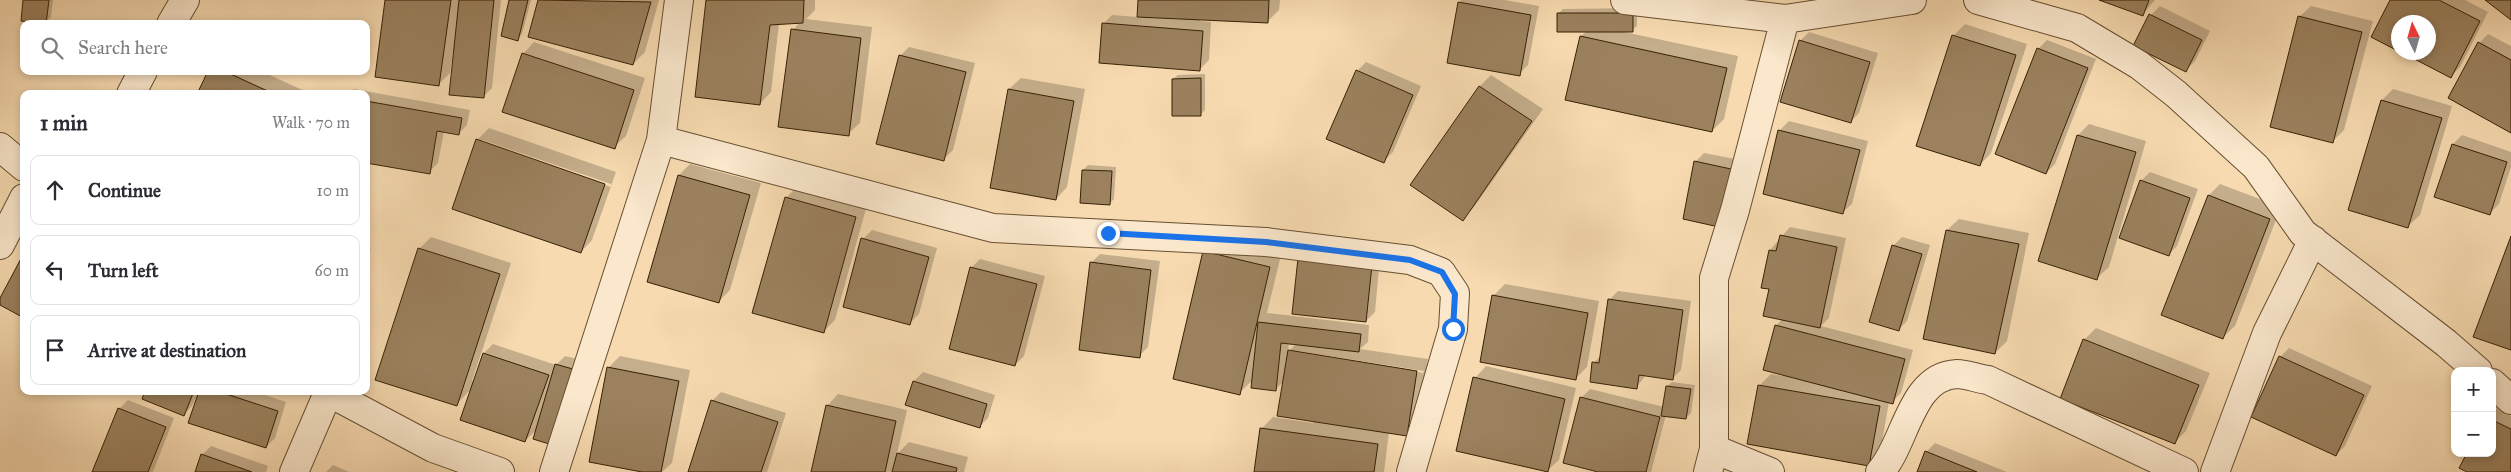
<!DOCTYPE html>
<meta charset="utf-8">
<style>
:root{--surface:#fff;--page:#f7f7f7;--text:#2b2b33;--muted:#7c7c81;--line:#e1e1e2}
body{margin:0;font-family:"IM FELL Great Primer",serif;background:var(--page);color:var(--text)}
.controls{position:absolute;right:15px;bottom:15px;display:grid;overflow:hidden;border-radius:10px;box-shadow:0 2px 8px #0003}
.controls button{width:45px;height:45px;display:grid;place-items:center;padding:0;border:0;border-bottom:1px solid var(--line);background:var(--surface);color:var(--text);font:25px sans-serif}
.compass{position:absolute;left:2391px;top:15px;width:45px;height:45px;border-radius:50%;background:var(--surface);box-shadow:0 2px 8px #0003;rotate:355deg}
.stop{position:absolute;width:15px;height:15px;margin:-11px;border:4px solid #1a73e8;border-radius:50%;background:#fff}
.stop.end{background:#1a73e8;border-color:#fff;box-shadow:0 1px 5px #0008}
.list{margin:0;padding:0;list-style:none}
h2{display:flex;justify-content:space-between;align-items:center;height:65px;margin:0;padding:0 20px;font-size:21px}
h2 small{font-size:16px;font-weight:400;color:var(--muted)}
.list li{display:grid;grid-template-columns:32px 1fr auto;gap:15px;align-items:center;box-sizing:border-box;height:70px;margin:0 10px 10px;padding:0 10px;border:1px solid var(--line);border-radius:10px}
.list b{display:block;font-size:19px;white-space:nowrap}
.list em{font-size:16px;font-style:normal;color:var(--muted)}
.icon{flex:none;width:28px;height:28px;fill:none;stroke:currentColor;stroke-width:2;stroke-linecap:round;stroke-linejoin:round}
.map{position:relative;flex:none;width:2511px;height:472px;overflow:hidden}
.search{position:absolute;background:var(--surface);box-shadow:0 2px 8px #0003;left:20px;top:20px;width:350px;height:55px;display:flex;align-items:center;gap:12px;box-sizing:border-box;padding:0 18px;border-radius:10px;color:var(--muted);font-size:19px}
.panel{position:absolute;background:var(--surface);box-shadow:0 2px 8px #0003;left:20px;top:90px;width:350px;height:305px;border-radius:10px}
.map>svg:first-child{display:block}
</style>
<div class="map">
<svg width="2511" height="472" viewBox="0 0 2511 472">
<rect width="100%" height="100%" fill="#f7dab0"/>
<filter id="stains"><feTurbulence type="fractalNoise" baseFrequency=".004" numOctaves="4"/><feColorMatrix values="0 0 0 0 .2 0 0 0 0 .09 0 0 0 0 .02 0 0 0 .5 -.17"/></filter>
<radialGradient id="worn" r=".72"><stop offset=".6" stop-color="#630" stop-opacity="0"/><stop offset="1" stop-color="#630" stop-opacity=".3"/></radialGradient>
<path fill="#0003" fill-rule="evenodd" d="M25,0H53L51,17L46,22Z
M387,0H501L492,88L483,97L453,52L450,73L438,85Z
M511,0H531L522,34L518,39Z
M539,0H659L645,52L633,64L529,36Z
M707,0H815V10L806,19L872,27L860,123L848,134L793,30L800,22L779,24L771,92L760,104Z
M1139,0H1280L1279,10L1267,22L1200,19V21L1211,22L1209,60L1200,69L1103,24L1112,15L1138,17Z
M1461,0H1505L1539,6L1528,65L1519,74L1459,3Z
M2103,0H2155L2142,15Z
M2391,0H2465L2488,12L2460,67L2451,76L2428,52V22H2398V50L2372,37Z
M2160,6L2210,31L2195,61L2186,70L2151,15Z
M2311,6L2373,21L2344,130L2333,141L2299,17Z
M1637,8V26L1632,30L1624,32L1738,56L1724,119L1712,131L1567,99L1581,36L1587,31L1558,14L1563,9Z
M1965,24L2027,44L1991,153L1980,165L1953,36Z
M1809,32L1878,53L1859,113L1850,122L1800,41Z
M2488,34L2511,46V131L2479,43Z
M2047,40L2096,59L2055,164L2046,173L2038,49Z
M534,42L645,78L626,136L614,147L523,54Z
M909,47L975,63L953,150L944,159L900,56Z
M1366,62L1421,86L1393,152L1384,161L1357,71Z
M209,71H261L311,94H199Z
M1205,74V110L1200,115L1173,79L1178,75Z
M1491,75L1543,109L1474,207L1463,219L1412,184L1480,86Z
M1021,78L1085,89L1067,187L1056,199L1009,89Z
M354,89L470,110L467,125L458,134L444,131L438,163L429,172L366,162V94H350Z
M2393,89L2452,106L2420,215L2408,226L2382,100Z
M1789,121L1868,141L1852,204L1843,212L1764,193L1780,130Z
M2089,124L2146,141L2109,267L2097,278L2078,135Z
M489,128L616,172L592,240L581,252L477,140ZM482,140L611,184V187L482,143Z
M2462,135L2511,152V167L2499,204L2490,213L2436,196L2453,144Z
M1704,153L1740,160L1728,216L1695,162Z
M690,164L761,183L730,290L719,301L679,175Z
M1088,165L1116,167L1114,199L1110,203L1083,170Z
M2150,172L2198,189L2177,246L2168,255L2141,181Z
M2220,184L2281,207L2235,326L2223,337L2209,195Z
M797,186L867,205L835,320L823,332L786,198Z
M1959,219L2029,233L2007,341L1995,353L1947,230Z
M1790,227L1846,238L1829,318L1821,326L1913,350L1901,393L1892,402H1889L1880,453L1868,465L1749,443L1760,385L1771,374L1783,376V374L1776,326L1782,319L1771,288L1770,250Z
M872,230L937,248L919,314L910,323L863,239Z
M431,237L511,263L472,381H474L484,353L493,344L556,365L565,356L589,362L537,429L525,441L471,389L456,405L419,249Z
M1902,237L1930,245L1907,321L1898,330L1893,246Z
M366,246L371,248L366,257Z
M1204,252L1281,255L1267,313L1369,325L1368,342L1360,349L1428,359L1418,423L1406,435L1389,432L1384,472H1255L1261,429L1273,417L1313,423V420L1284,381L1276,389L1253,380L1239,393ZM1289,342L1297,343L1288,352ZM1297,351L1424,371L1423,373L1297,353Z
M1100,254L1160,261L1148,347L1139,356L1091,263Z
M1380,257L1375,312L1366,321L1299,258Z
M980,259L1045,276L1024,356L1015,365L971,268Z
M1505,284L1599,301L1587,367L1576,378L1493,296Z
M1618,291L1691,301L1681,370L1672,379L1646,375L1636,388L1593,363L1601,356L1609,300Z
M2096,328L2210,373L2186,431L2175,442L2084,340Z
M2289,348L2372,386L2345,446L2336,455L2280,357Z
M620,356L690,370L672,463L662,472H648L608,368Z
M1486,366L1576,388L1559,460L1547,471L1475,378Z
M923,372L995,395L988,418L979,427L914,381Z
M1672,382L1695,385L1691,413L1686,418L1666,415L1651,472H1603L1581,398L1590,389L1664,407L1667,386Z
M146,391H253L286,402L275,438L266,447L199,396L197,395L192,406L183,415Z
M721,392L786,413L767,472H689L712,401Z
M838,394L907,410L897,454L909,442L968,457L964,472H812L827,406Z
M128,400L174,418L153,472H94L119,409Z
M2496,408L2511,416V472H2470L2492,453V412Z
M1935,443L2007,472H1918L1926,452Z
M211,446L268,466L266,472H196L202,455Z
M333,465L349,472H326Z"/>
<path fill="#9b815e" stroke="#372105" d="M23,0H49L46,24L21,21Z
M385,0H451L439,86L375,77Z
M459,0H494L484,98L449,95Z
M509,0H528L518,41L501,36Z
M538,0L651,2L633,65L528,37Z
M706,0H804L803,23L770,25L760,105L695,97Z
M1138,0H1269L1268,23L1137,17Z
M2099,0H2149L2143,16Z
M2390,0H2439L2480,21L2451,78L2401,52H2428V22H2398V51L2371,37Z
M2485,0H2511V20Z
M1458,2L1531,15L1520,76L1447,63Z
M1557,13H1633V32H1557Z
M2149,14L2202,40L2186,72L2133,46Z
M2298,16L2362,32L2333,143L2270,127Z
M1102,23L1203,31L1200,71L1099,63Z
M791,29L861,38L849,136L778,127Z
M1952,35L2016,55L1980,166L1916,146Z
M1580,36L1727,68L1712,132L1565,100Z
M1799,40L1870,62L1851,123L1780,102Z
M2478,42L2511,60V133L2448,98Z
M2037,48L2088,68L2046,174L1995,154Z
M522,53L634,90L615,149L502,112Z
M899,55L966,72L944,161L876,144Z
M1356,70L1413,95L1384,163L1326,139Z
M208,71H224L274,94H197Z
M1201,78V116H1172V79Z
M1479,86L1532,121L1463,221L1410,185Z
M1008,89L1074,101L1056,200L990,188Z
M2381,100L2442,118L2408,228L2348,210Z
M366,101L462,118L459,135L437,131L430,174L366,163Z
M1778,130L1860,150L1843,214L1763,194Z
M2077,135L2136,152L2097,280L2038,261Z
M476,139L605,184L581,253L452,209Z
M2452,144L2507,162L2490,215L2434,197Z
M1694,161L1731,169L1719,227L1683,219Z
M1082,170L1112,171L1110,205L1080,203Z
M678,175L750,195L719,303L647,282Z
M2140,180L2190,198L2169,256L2119,238Z
M2208,195L2270,219L2223,339L2161,315Z
M785,197L856,217L824,333L752,313Z
M1946,230L2019,244L1995,354L1923,339Z
M1780,235L1837,247L1820,328L1763,316L1769,289L1761,288L1769,250L1776,251Z
M2511,236V350L2473,337Z
M861,238L929,257L910,325L843,307Z
M1892,245L1922,254L1899,331L1869,322Z
M418,248L500,274L457,406L375,380Z
M1203,251L1270,267L1240,395L1173,379Z
M24,253V318L0,305V298Z
M1298,258L1372,265L1366,322L1292,314Z
M1090,262L1151,270L1140,358L1079,350Z
M970,267L1037,284L1015,366L949,349Z
M1492,295L1588,313L1576,380L1480,362Z
M1608,299L1683,310L1673,380L1639,375L1637,389L1590,382L1592,362L1599,363Z
M1258,322L1361,334L1359,352L1281,343L1276,391L1251,388Z
M1775,325L1905,359L1893,404L1763,370Z
M2083,339L2199,385L2175,444L2060,399Z
M1288,350L1417,371L1407,436L1277,416Z
M483,353L549,375L525,442L460,420Z
M2279,356L2364,395L2336,456L2251,417Z
M555,364L580,371L559,447L533,439Z
M607,367L679,381L661,472H642L589,462Z
M1473,377L1565,399L1548,472L1456,451Z
M913,381L987,404L980,428L905,405Z
M1758,385L1880,406L1869,466L1747,444Z
M1666,386L1691,389L1686,419L1661,416Z
M145,391H194L184,416L142,399Z
M199,391H217L278,411L266,448L188,423Z
M1580,397L1660,417L1646,472H1598L1563,463Z
M711,400L778,422L761,472H688Z
M826,405L896,421L885,472H811Z
M118,408L166,427L148,472H92Z
M2492,420L2511,429V472H2467L2459,468L2467,453H2492Z
M1260,428L1378,444L1374,472H1254Z
M1925,451L1977,472H1917Z
M897,453L957,468L956,472H892Z
M201,454L252,472H195Z"/>
<g fill="none" stroke-linecap="round" stroke-linejoin="round">
<defs>
<path id="minor" d="M1625,0L1785,19L1912,0
M1978,0L2077,28L2139,65L2176,94L2256,167L2303,233L2446,343L2478,371
M171,24L185,0
M131,94L143,71
M661,140L993,228L1266,242L1410,260L1441,272L1455,293L1453,329L1411,472
M0,147L24,167
M0,245L24,198
M2492,383L2511,400
M326,391L433,448L500,472
M1714,449L1770,472
M294,472L328,393
M554,472L661,140L679,0
M1708,472L1714,449V278L1735,210L1785,19
M1880,472C1906,444 1910,376 1957,374C1967,374 1978,379 1988,380L2184,472
M2215,472L2267,333L2313,240"/>
</defs>
<use href="#minor" stroke="#674f30" stroke-width="30"/>
<use href="#minor" stroke="#fae7cc" stroke-width="28"/>
</g>
<g fill="none" stroke-linecap="round" stroke-linejoin="round">
<path stroke="#1a73e8" stroke-width="6" d="M1108,233L1266,242L1410,260L1442,272L1455,294L1453,329"/>
</g>
<rect width="100%" height="100%" filter="url(#stains)"/>
<rect width="100%" height="100%" fill="url(#worn)"/>
</svg>
<div class="controls">
<button>+</button>
<button>−</button>
</div>
<svg class="compass" viewBox="-18 -18 36 36"><path d="M0-13l5 13h-10z" fill="#e53935"/><path d="M0 13l5-13h-10z" fill="#7c7c81"/></svg>
<div class="stop" style="left:1453px;top:329px"></div>
<div class="stop end" style="left:1108px;top:233px"></div>
<div class="search"><svg class="icon" aria-label="search" viewBox="0 0 24 24"><circle cx="10" cy="10" r="6"/><path d="M15 15l6 6"/></svg>Search here</div>
<section class="panel">
<h2>1 min<small>Walk · 70 m</small></h2>
<ul class="list">
<li><svg class="icon" aria-label="ahead" viewBox="0 0 24 24"><path d="M12 20V5M6 11l6-6 6 6"/></svg><div><b>Continue</b></div><em>10 m</em></li>
<li><svg class="icon" aria-label="left" viewBox="0 0 24 24"><path d="M17 20v-9H6M10 6l-5 5 5 5"/></svg><div><b>Turn left</b></div><em>60 m</em></li>
<li><svg class="icon" aria-label="arrive" viewBox="0 0 24 24"><path d="M6 21V4h12l-3 4 3 4H6"/></svg><div><b>Arrive at destination</b></div></li>
</ul>
</section>
</div>
